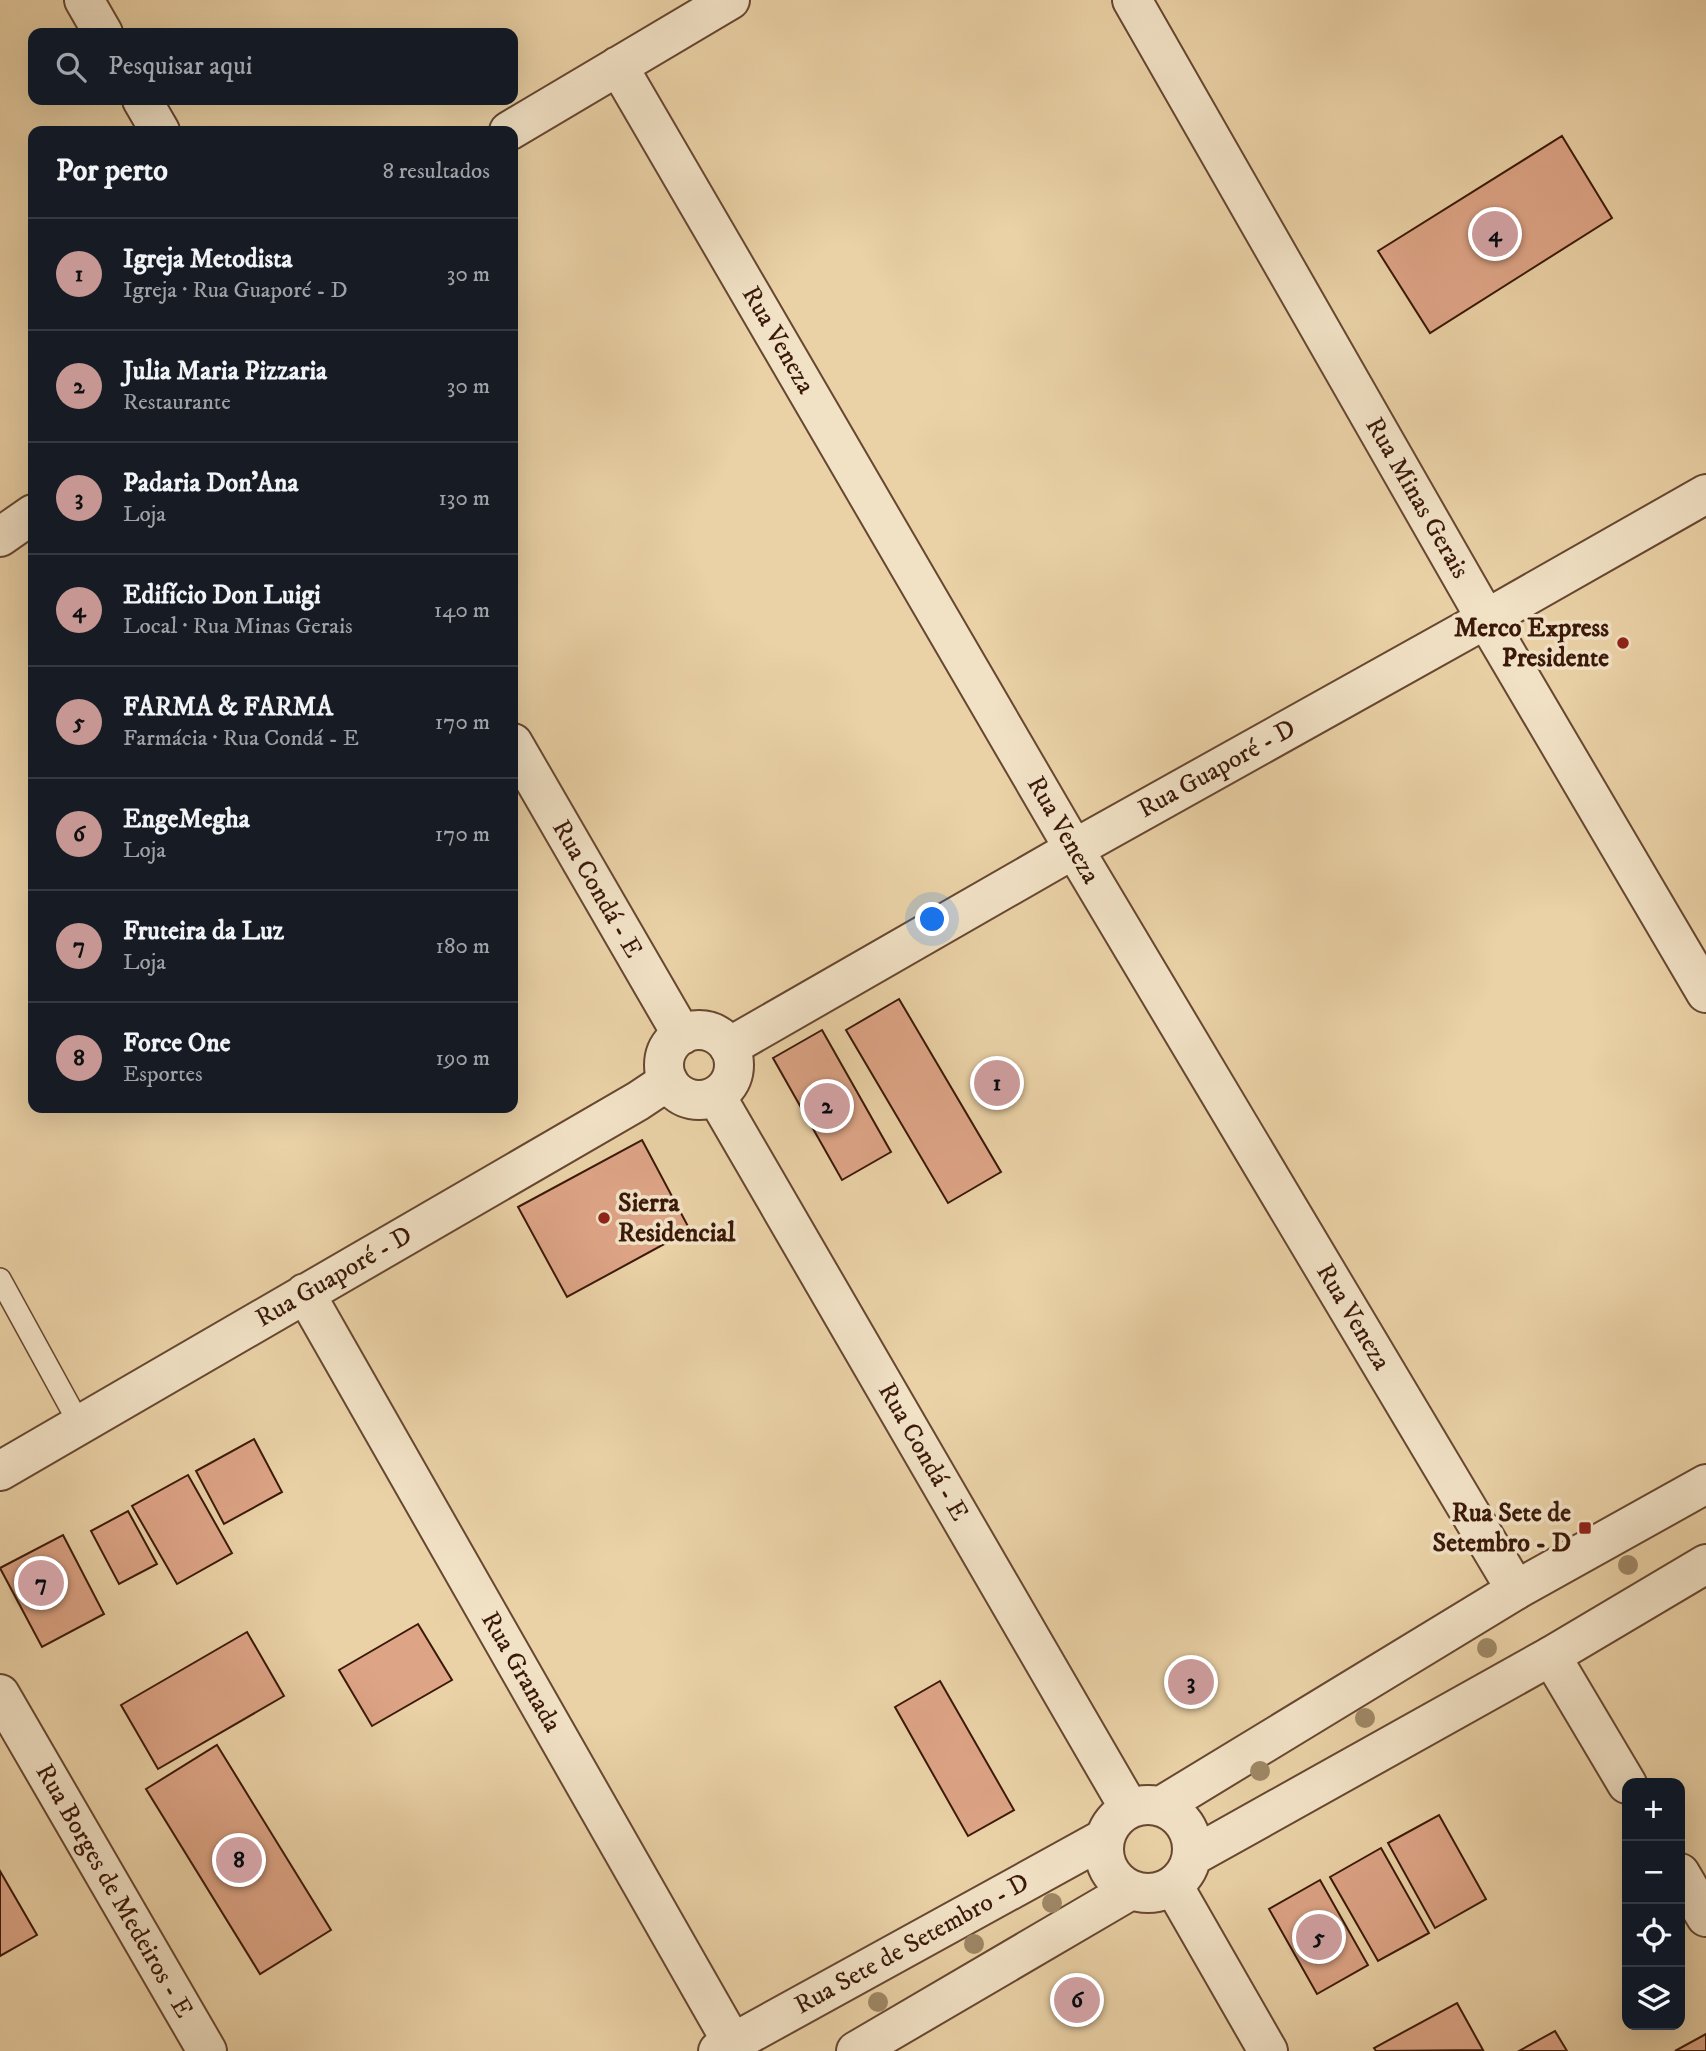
<!DOCTYPE html>
<html lang="pt">
<meta charset="utf-8">
<style>
:root{--surface:#171b24;--page:#242831;--text:#f1f3f6;--muted:#9ea1a6;--line:#363941;--accent:#c59692}
body{margin:0;font-family:"IM FELL DW Pica",serif;background:var(--page);color:var(--text)}
.controls{position:absolute;right:21px;bottom:21px;display:grid;overflow:hidden;border-radius:14px;box-shadow:0 7px 28px #0002}
.controls button{width:63px;height:63px;display:grid;place-items:center;padding:0;border:0;border-bottom:2px solid var(--line);background:var(--surface);color:var(--text);font:35px sans-serif}
.you{position:absolute;left:933px;top:920px;width:24px;height:24px;margin:-18px;border:5px solid #fff;border-radius:50%;background:#1a73e8;box-shadow:0 0 0 10px #1a73e833}
.badge{display:grid;place-items:center;width:46px;height:46px;border-radius:50%;background:var(--accent);color:#111;font-size:23px;font-weight:700}
.pin{position:absolute;translate:-50% -50%;border:4px solid #fff;box-shadow:0 2px 7px #0006}
.list{margin:0;padding:0;list-style:none}
h2{display:flex;justify-content:space-between;align-items:center;height:91px;margin:0;padding:0 28px;font-size:30px}
h2 small{font-size:23px;font-weight:400;color:var(--muted)}
.list li{display:grid;grid-template-columns:46px 1fr auto;gap:21px;align-items:center;box-sizing:border-box;height:112px;padding:0 28px;border-top:2px solid var(--line)}
.list b{display:block;font-size:26px;white-space:nowrap}
.list p{margin:0;font-size:23px;white-space:nowrap;color:var(--muted)}
.list em{font-size:23px;font-style:normal;color:var(--muted)}
.icon{flex:none;width:38px;height:38px;fill:none;stroke:currentColor;stroke-width:2;stroke-linecap:round;stroke-linejoin:round}
.map{position:relative;flex:none;width:1706px;height:2051px;overflow:hidden}
.search{position:absolute;background:var(--surface);box-shadow:0 7px 28px #0002;left:28px;top:28px;width:490px;height:77px;display:flex;align-items:center;gap:18px;box-sizing:border-box;padding:0 24px;border-radius:14px;color:var(--muted);font-size:26px}
.panel{position:absolute;background:var(--surface);box-shadow:0 7px 28px #0002;left:28px;top:126px;width:490px;height:987px;border-radius:14px}
.map>svg:first-child{display:block}
</style>
<div class="map">
<svg width="1706" height="2051" viewBox="0 0 1706 2051">
<rect width="100%" height="100%" fill="#ead1a6"/>
<filter id="stains"><feTurbulence type="fractalNoise" baseFrequency=".00286" numOctaves="4"/><feColorMatrix values="0 0 0 0 .2 0 0 0 0 .09 0 0 0 0 .02 0 0 0 .5 -.17"/></filter>
<radialGradient id="worn" r=".72"><stop offset=".6" stop-color="#630" stop-opacity="0"/><stop offset="1" stop-color="#630" stop-opacity=".3"/></radialGradient>
<path fill="#dda486" stroke="#3b190a" stroke-width="2" d="M1562,136L1612,218L1430,333L1378,251Z
M899,999L1001,1172L948,1203L846,1030Z
M822,1030L891,1152L842,1180L773,1058Z
M642,1140L690,1230L567,1297L518,1207Z
M254,1439L282,1492L224,1524L196,1471Z
M188,1475L232,1553L177,1584L132,1506Z
M128,1511L157,1564L119,1584L91,1531Z
M63,1535L104,1614L42,1647L0,1568Z
M418,1624L452,1680L372,1726L339,1670Z
M247,1632L284,1696L158,1769L121,1705Z
M940,1681L1014,1810L968,1836L895,1707Z
M217,1745L331,1930L260,1974L146,1789Z
M1439,1815L1486,1899L1435,1928L1388,1843Z
M1381,1848L1429,1933L1378,1961L1330,1877Z
M0,1871L37,1935L0,1956Z
M1320,1880L1368,1965L1317,1994L1269,1909Z
M1457,2003L1483,2050L1376,2051L1374,2048Z
M1555,2031L1567,2051H1519Z
M1706,2034V2051H1675Z"/>
<g fill="none" stroke-linecap="round" stroke-linejoin="round">
<defs>
<path id="service" d="M0,1279L80,1425"/>
<path id="minor" d="M1132,0L1486,619L1706,993
M618,66L1074,849L1516,1590
M509,131L730,0
M0,537L33,514
M729,1047L1074,849L1486,619L1706,494
M305,1293L737,2051
M0,1471L638,1101L668,1081
M1551,1656L1627,1784
M1680,1873L1706,1917"/>
<path id="tertiary" d="M84,0L103,33
M142,100L160,131
M513,743L682,1035
M664 1065a35 35 0 1 1 70 0a35 35 0 1 1-70 0Z
M716,1096L1129,1808
M0,1694L207,2051
M1104 1849a44 44 0 1 1 88 0a44 44 0 1 1-88 0Z
M1161,1806L1516,1590L1706,1484
M1193,1856L1551,1656L1706,1564
M1174,1887L1268,2051
M718,2051L1105,1838
M856,2051L1131,1890"/>
</defs>
<use href="#service" stroke="#674731" stroke-width="24"/>
<use href="#minor" stroke="#674731" stroke-width="42"/>
<use href="#tertiary" stroke="#674731" stroke-width="42"/>
<use href="#service" stroke="#f1e1c5" stroke-width="21"/>
<use href="#minor" stroke="#f1e1c5" stroke-width="38"/>
<use href="#tertiary" stroke="#f1e1c5" stroke-width="38"/>
</g>
<g fill="#9e8765">
<circle cx="1628" cy="1565" r="10"/>
<circle cx="1487" cy="1648" r="10"/>
<circle cx="1365" cy="1718" r="10"/>
<circle cx="1260" cy="1771" r="10"/>
<circle cx="1052" cy="1903" r="10"/>
<circle cx="974" cy="1944" r="10"/>
<circle cx="878" cy="2002" r="10"/>
</g>
<g fill="#8f2418" stroke="#f1e1c5" stroke-width="2.5">
<circle cx="1623" cy="643" r="7"/>
<circle cx="604" cy="1218" r="7"/>
<rect x="1578" y="1521" width="14" height="14" rx="3.5"/>
</g>
<g text-anchor="middle" dominant-baseline="central" stroke-width="7" stroke-linejoin="round" paint-order="stroke">
<g font-size="26" fill="#3b190a" stroke="#f1e1c5">
<text transform="translate(778 340) rotate(60)">Rua Veneza</text>
<text transform="translate(1417 498) rotate(60)">Rua Minas Gerais</text>
<text transform="translate(1217 769) rotate(-29)">Rua Guaporé - D</text>
<text transform="translate(1063 830) rotate(60)">Rua Veneza</text>
<text transform="translate(597 889) rotate(60)">Rua Condá - E</text>
<text transform="translate(334 1277) rotate(-30)">Rua Guaporé - D</text>
<text transform="translate(1353 1317) rotate(59)">Rua Veneza</text>
<text transform="translate(923 1452) rotate(60)">Rua Condá - E</text>
<text transform="translate(521 1672) rotate(60)">Rua Granada</text>
<text transform="translate(114 1891) rotate(60)">Rua Borges de Medeiros - E</text>
<text transform="translate(912 1944) rotate(-29)">Rua Sete de Setembro - D</text>
</g>
<g font-size="26" font-weight="bold" fill="#3b190a" stroke="#f1e1c5" text-anchor="end">
<text x="1609" y="628">Merco Express<tspan x="1609" dy="30">Presidente</tspan></text>
<text x="618" y="1203" text-anchor="start">Sierra<tspan x="618" dy="30">Residencial</tspan></text>
<text x="1571" y="1513">Rua Sete de<tspan x="1571" dy="30">Setembro - D</tspan></text>
</g>
</g>
<rect width="100%" height="100%" filter="url(#stains)"/>
<rect width="100%" height="100%" fill="url(#worn)"/>
</svg>
<div class="controls">
<button>+</button>
<button>−</button>
<button><svg class="icon" aria-label="locate" viewBox="0 0 24 24"><circle cx="12" cy="12" r="6"/><path d="M12 2v4M12 18v4M2 12h4M18 12h4"/></svg></button>
<button><svg class="icon" aria-label="layers" viewBox="0 0 24 24"><path d="M12 4l9 5-9 5-9-5zM3 14l9 5 9-5"/></svg></button>
</div>
<div class="you"></div>
<div class="pin badge" style="left:997px;top:1083px">1</div>
<div class="pin badge" style="left:827px;top:1106px">2</div>
<div class="pin badge" style="left:1191px;top:1682px">3</div>
<div class="pin badge" style="left:1495px;top:234px">4</div>
<div class="pin badge" style="left:1319px;top:1937px">5</div>
<div class="pin badge" style="left:1077px;top:2000px">6</div>
<div class="pin badge" style="left:41px;top:1583px">7</div>
<div class="pin badge" style="left:239px;top:1860px">8</div>
<div class="search"><svg class="icon" aria-label="search" viewBox="0 0 24 24"><circle cx="10" cy="10" r="6"/><path d="M15 15l6 6"/></svg>Pesquisar aqui</div>
<section class="panel">
<h2>Por perto<small>8 resultados</small></h2>
<ul class="list">
<li><span class="badge">1</span><div><b>Igreja Metodista</b><p>Igreja · Rua Guaporé - D</p></div><em>30 m</em></li>
<li><span class="badge">2</span><div><b>Julia Maria Pizzaria</b><p>Restaurante</p></div><em>30 m</em></li>
<li><span class="badge">3</span><div><b>Padaria Don'Ana</b><p>Loja</p></div><em>130 m</em></li>
<li><span class="badge">4</span><div><b>Edifício Don Luigi</b><p>Local · Rua Minas Gerais</p></div><em>140 m</em></li>
<li><span class="badge">5</span><div><b>FARMA &amp; FARMA</b><p>Farmácia · Rua Condá - E</p></div><em>170 m</em></li>
<li><span class="badge">6</span><div><b>EngeMegha</b><p>Loja</p></div><em>170 m</em></li>
<li><span class="badge">7</span><div><b>Fruteira da Luz</b><p>Loja</p></div><em>180 m</em></li>
<li><span class="badge">8</span><div><b>Force One</b><p>Esportes</p></div><em>190 m</em></li>
</ul>
</section>
</div>
